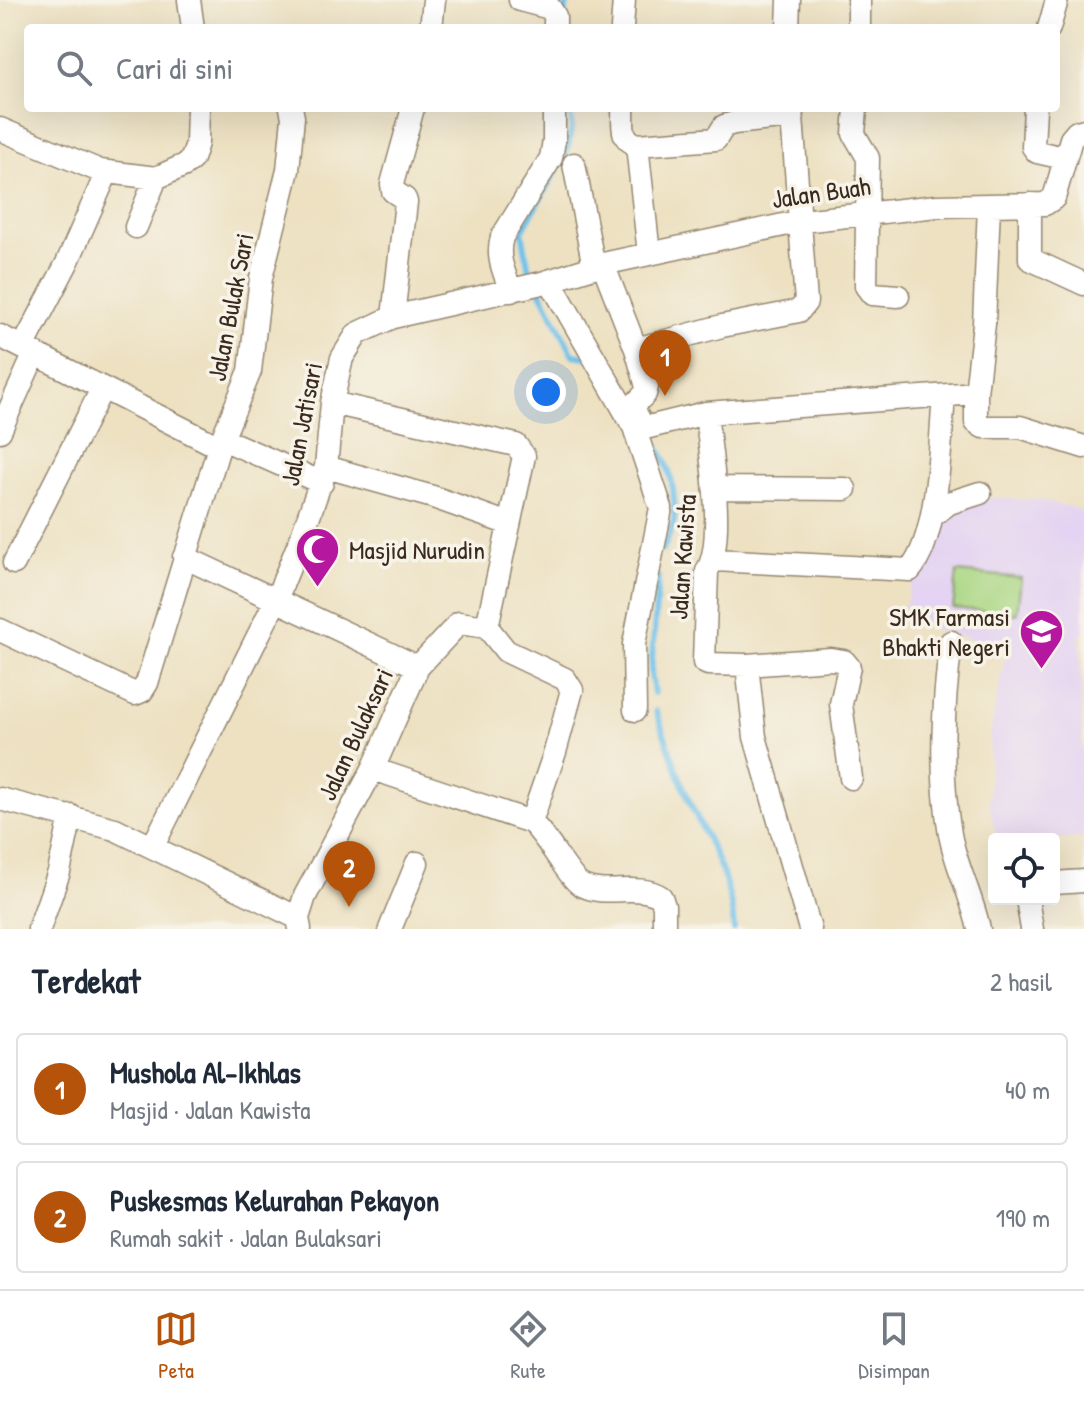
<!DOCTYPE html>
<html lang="id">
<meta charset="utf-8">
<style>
:root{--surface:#fff;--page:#f2f2f3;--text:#1f2937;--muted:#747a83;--line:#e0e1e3;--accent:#b45309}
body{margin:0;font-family:"Patrick Hand",sans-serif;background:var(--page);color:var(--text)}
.controls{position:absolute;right:24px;bottom:24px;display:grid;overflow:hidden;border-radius:8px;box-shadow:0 8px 32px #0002}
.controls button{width:72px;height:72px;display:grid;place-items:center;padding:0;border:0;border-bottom:2px solid var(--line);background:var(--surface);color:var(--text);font:40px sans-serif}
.you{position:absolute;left:546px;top:392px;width:28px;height:28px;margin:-20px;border:6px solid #fff;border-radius:50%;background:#1a73e8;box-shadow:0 0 0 12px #1a73e833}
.badge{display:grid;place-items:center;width:52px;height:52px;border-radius:50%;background:var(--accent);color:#fff;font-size:26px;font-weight:700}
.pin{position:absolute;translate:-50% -66px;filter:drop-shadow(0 2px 4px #0008)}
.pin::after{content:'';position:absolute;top:42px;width:28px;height:24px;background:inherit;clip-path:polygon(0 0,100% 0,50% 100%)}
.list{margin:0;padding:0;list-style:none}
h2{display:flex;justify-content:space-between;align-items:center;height:104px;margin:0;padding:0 32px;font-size:34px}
h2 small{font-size:26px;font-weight:400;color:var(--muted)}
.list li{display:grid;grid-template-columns:52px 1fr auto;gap:24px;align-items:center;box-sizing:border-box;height:112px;margin:0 16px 16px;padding:0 16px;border:2px solid var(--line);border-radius:8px}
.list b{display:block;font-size:30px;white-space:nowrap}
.list p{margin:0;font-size:26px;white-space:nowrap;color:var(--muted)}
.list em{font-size:26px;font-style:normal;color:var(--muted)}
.icon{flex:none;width:44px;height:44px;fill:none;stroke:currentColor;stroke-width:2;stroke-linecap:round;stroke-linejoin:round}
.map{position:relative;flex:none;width:1084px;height:929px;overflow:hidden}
.search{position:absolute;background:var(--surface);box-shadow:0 8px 32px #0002;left:24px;right:24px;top:24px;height:88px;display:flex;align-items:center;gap:20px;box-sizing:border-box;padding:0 28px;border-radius:8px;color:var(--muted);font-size:30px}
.sheet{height:360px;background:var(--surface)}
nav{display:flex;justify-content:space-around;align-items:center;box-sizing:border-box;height:112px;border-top:2px solid var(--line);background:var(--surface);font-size:22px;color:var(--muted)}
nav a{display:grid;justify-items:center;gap:4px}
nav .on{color:var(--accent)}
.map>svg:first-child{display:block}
</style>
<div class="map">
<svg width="1084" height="929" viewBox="0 0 1084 929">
<rect width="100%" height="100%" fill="#f7f3e8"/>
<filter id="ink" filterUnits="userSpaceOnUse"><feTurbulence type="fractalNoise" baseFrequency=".0125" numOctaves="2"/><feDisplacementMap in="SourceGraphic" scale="16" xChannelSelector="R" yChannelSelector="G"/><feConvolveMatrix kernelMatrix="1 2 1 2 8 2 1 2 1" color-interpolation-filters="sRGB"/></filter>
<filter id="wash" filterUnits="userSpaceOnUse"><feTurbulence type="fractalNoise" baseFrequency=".006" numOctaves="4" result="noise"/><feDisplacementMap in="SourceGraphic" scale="32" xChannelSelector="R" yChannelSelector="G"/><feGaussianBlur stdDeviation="1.8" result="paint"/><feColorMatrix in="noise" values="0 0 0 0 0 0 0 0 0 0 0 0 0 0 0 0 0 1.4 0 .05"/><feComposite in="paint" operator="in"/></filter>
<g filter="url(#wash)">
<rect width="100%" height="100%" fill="#ede1c2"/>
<path fill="#e4d3f2" d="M994,498L1037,500L1072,507L1084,513V634L1080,635L1084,838L997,839L989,804L990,735L1007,648L905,622V606L913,579L943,516L962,501Z"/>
<path fill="#aad784" stroke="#728051" stroke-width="2" d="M957,572L1021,578L1017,614L953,608Z"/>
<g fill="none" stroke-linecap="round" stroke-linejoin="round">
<path stroke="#6fc2eb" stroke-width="6" d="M564,16L568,0
M534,278L528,266L522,231L567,151L572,126L569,108
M539,288L573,355L586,357
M648,434C669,456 676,489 674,520C673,530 666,541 663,550
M654,693L651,673L658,577
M656,711C667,741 676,771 689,800C709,847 731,875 734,929"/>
</g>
</g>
<g filter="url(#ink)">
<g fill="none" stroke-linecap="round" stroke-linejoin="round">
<defs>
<path id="street" d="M189,0L193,28
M520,0L550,8L555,16V28
M431,28L434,0
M622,28L624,0
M788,28L789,0
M859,28V0
M1049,28L1057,0
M623,108C624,125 619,138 637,145L649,254
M856,108L854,134L868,158L866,286L872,294L898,296
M1035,108L1033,147L1037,152L1064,158
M0,129L100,171L156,178L185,165L192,159L197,143L198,108
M637,145L716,139L724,126L734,123L792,117
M574,164L594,267
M1030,204V259L1084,284
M989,206L984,324L976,393V422L983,427H1020L1084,447
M136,227L156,178
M603,264L636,349L647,387L645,394L632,407L641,423L649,427L706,413C710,451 726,540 707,571L704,662L708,664L747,665L755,737L810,929
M550,281L634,427L661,508L634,644L635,710
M511,291C504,272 496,257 502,237L551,158L554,140V108
M393,317L406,202L405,199L393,191L392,184L413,108
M0,336L219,447
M23,347L67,263L107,172
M636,349L722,326L799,311L806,302L792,117L789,108
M706,413L976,393
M0,431L35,353
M223,439L322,483
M326,467L433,497L509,524
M715,488L845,489
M932,516L949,503L980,493
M184,557L418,667
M714,560L910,570C939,537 940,440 944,396
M14,563L102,389
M487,627L506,651L565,679L572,690L555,752L531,822
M0,630L135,694L142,691L147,683L219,447L250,371L261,278L288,170L293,117L291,108
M951,642C943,705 939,770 950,834C956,867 972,896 979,929
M747,665L831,659L844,661L849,667L841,704L851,778
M373,769L531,822C547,836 569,878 581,885C606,898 637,882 661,897L664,906V929
M0,799L115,829L298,918
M153,846L276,600L301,538L326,467L332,403L342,358L357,334L393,317L542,283L603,264L802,221L937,206L1045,204L1054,198L1071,139L1077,132L1084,130
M1054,883L1084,881
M1027,899L1032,929
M39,929L59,872L71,816
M300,929L298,918L305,896L373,769L418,667L459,623L487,627L524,456L516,445L332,403
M390,929L417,863"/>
</defs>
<use href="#street" stroke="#948670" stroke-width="25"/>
<use href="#street" stroke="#fff" stroke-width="22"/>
</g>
</g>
<defs>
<symbol id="mosque-pin" viewBox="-11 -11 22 30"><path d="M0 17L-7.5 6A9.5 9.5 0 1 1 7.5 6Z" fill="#b5179e" stroke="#f7f3e8"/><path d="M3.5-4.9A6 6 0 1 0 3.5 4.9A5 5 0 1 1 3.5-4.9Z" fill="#fff"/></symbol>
<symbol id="school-pin" viewBox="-11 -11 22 30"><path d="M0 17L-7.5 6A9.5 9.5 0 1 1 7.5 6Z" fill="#b5179e" stroke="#f7f3e8"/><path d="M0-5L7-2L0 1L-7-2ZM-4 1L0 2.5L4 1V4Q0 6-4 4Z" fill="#fff"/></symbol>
</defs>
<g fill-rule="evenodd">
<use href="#mosque-pin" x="292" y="524" width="51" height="69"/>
<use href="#school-pin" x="1016" y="606" width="51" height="69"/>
</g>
<g text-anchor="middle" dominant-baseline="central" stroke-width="7" stroke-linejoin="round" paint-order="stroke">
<g font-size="26" fill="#3b2a1e" stroke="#f7f3e8">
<text transform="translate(821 192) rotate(-8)">Jalan Buah</text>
<text transform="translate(230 307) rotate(-79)">Jalan Bulak Sari</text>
<text transform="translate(301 424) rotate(-79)">Jalan Jatisari</text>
<text transform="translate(682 557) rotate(-86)">Jalan Kawista</text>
<text transform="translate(355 734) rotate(-65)">Jalan Bulaksari</text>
</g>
<g font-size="26" fill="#3b2a1e" stroke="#f7f3e8" text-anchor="start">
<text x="349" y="549">Masjid Nurudin</text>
<text x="1010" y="616" text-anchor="end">SMK Farmasi<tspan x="1010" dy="30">Bhakti Negeri</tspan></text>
</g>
</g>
</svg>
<div class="controls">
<button><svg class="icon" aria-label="locate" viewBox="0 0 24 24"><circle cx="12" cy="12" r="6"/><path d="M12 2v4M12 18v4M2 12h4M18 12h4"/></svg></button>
</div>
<div class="you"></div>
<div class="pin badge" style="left:665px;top:396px">1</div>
<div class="pin badge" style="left:349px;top:907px">2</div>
<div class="search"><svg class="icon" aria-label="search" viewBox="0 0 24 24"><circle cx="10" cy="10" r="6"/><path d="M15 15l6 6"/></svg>Cari di sini</div>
</div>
<section class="sheet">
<h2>Terdekat<small>2 hasil</small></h2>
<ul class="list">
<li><span class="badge">1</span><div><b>Mushola Al-Ikhlas</b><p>Masjid · Jalan Kawista</p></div><em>40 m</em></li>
<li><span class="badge">2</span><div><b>Puskesmas Kelurahan Pekayon</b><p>Rumah sakit · Jalan Bulaksari</p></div><em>190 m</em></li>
</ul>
</section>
<nav>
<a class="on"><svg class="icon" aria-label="map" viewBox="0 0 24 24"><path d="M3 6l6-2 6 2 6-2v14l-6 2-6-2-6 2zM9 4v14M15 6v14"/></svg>Peta</a>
<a><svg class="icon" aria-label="directions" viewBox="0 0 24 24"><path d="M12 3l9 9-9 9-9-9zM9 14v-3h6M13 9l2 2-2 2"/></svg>Rute</a>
<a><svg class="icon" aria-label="saved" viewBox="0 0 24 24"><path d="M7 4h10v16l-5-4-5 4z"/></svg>Disimpan</a>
</nav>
